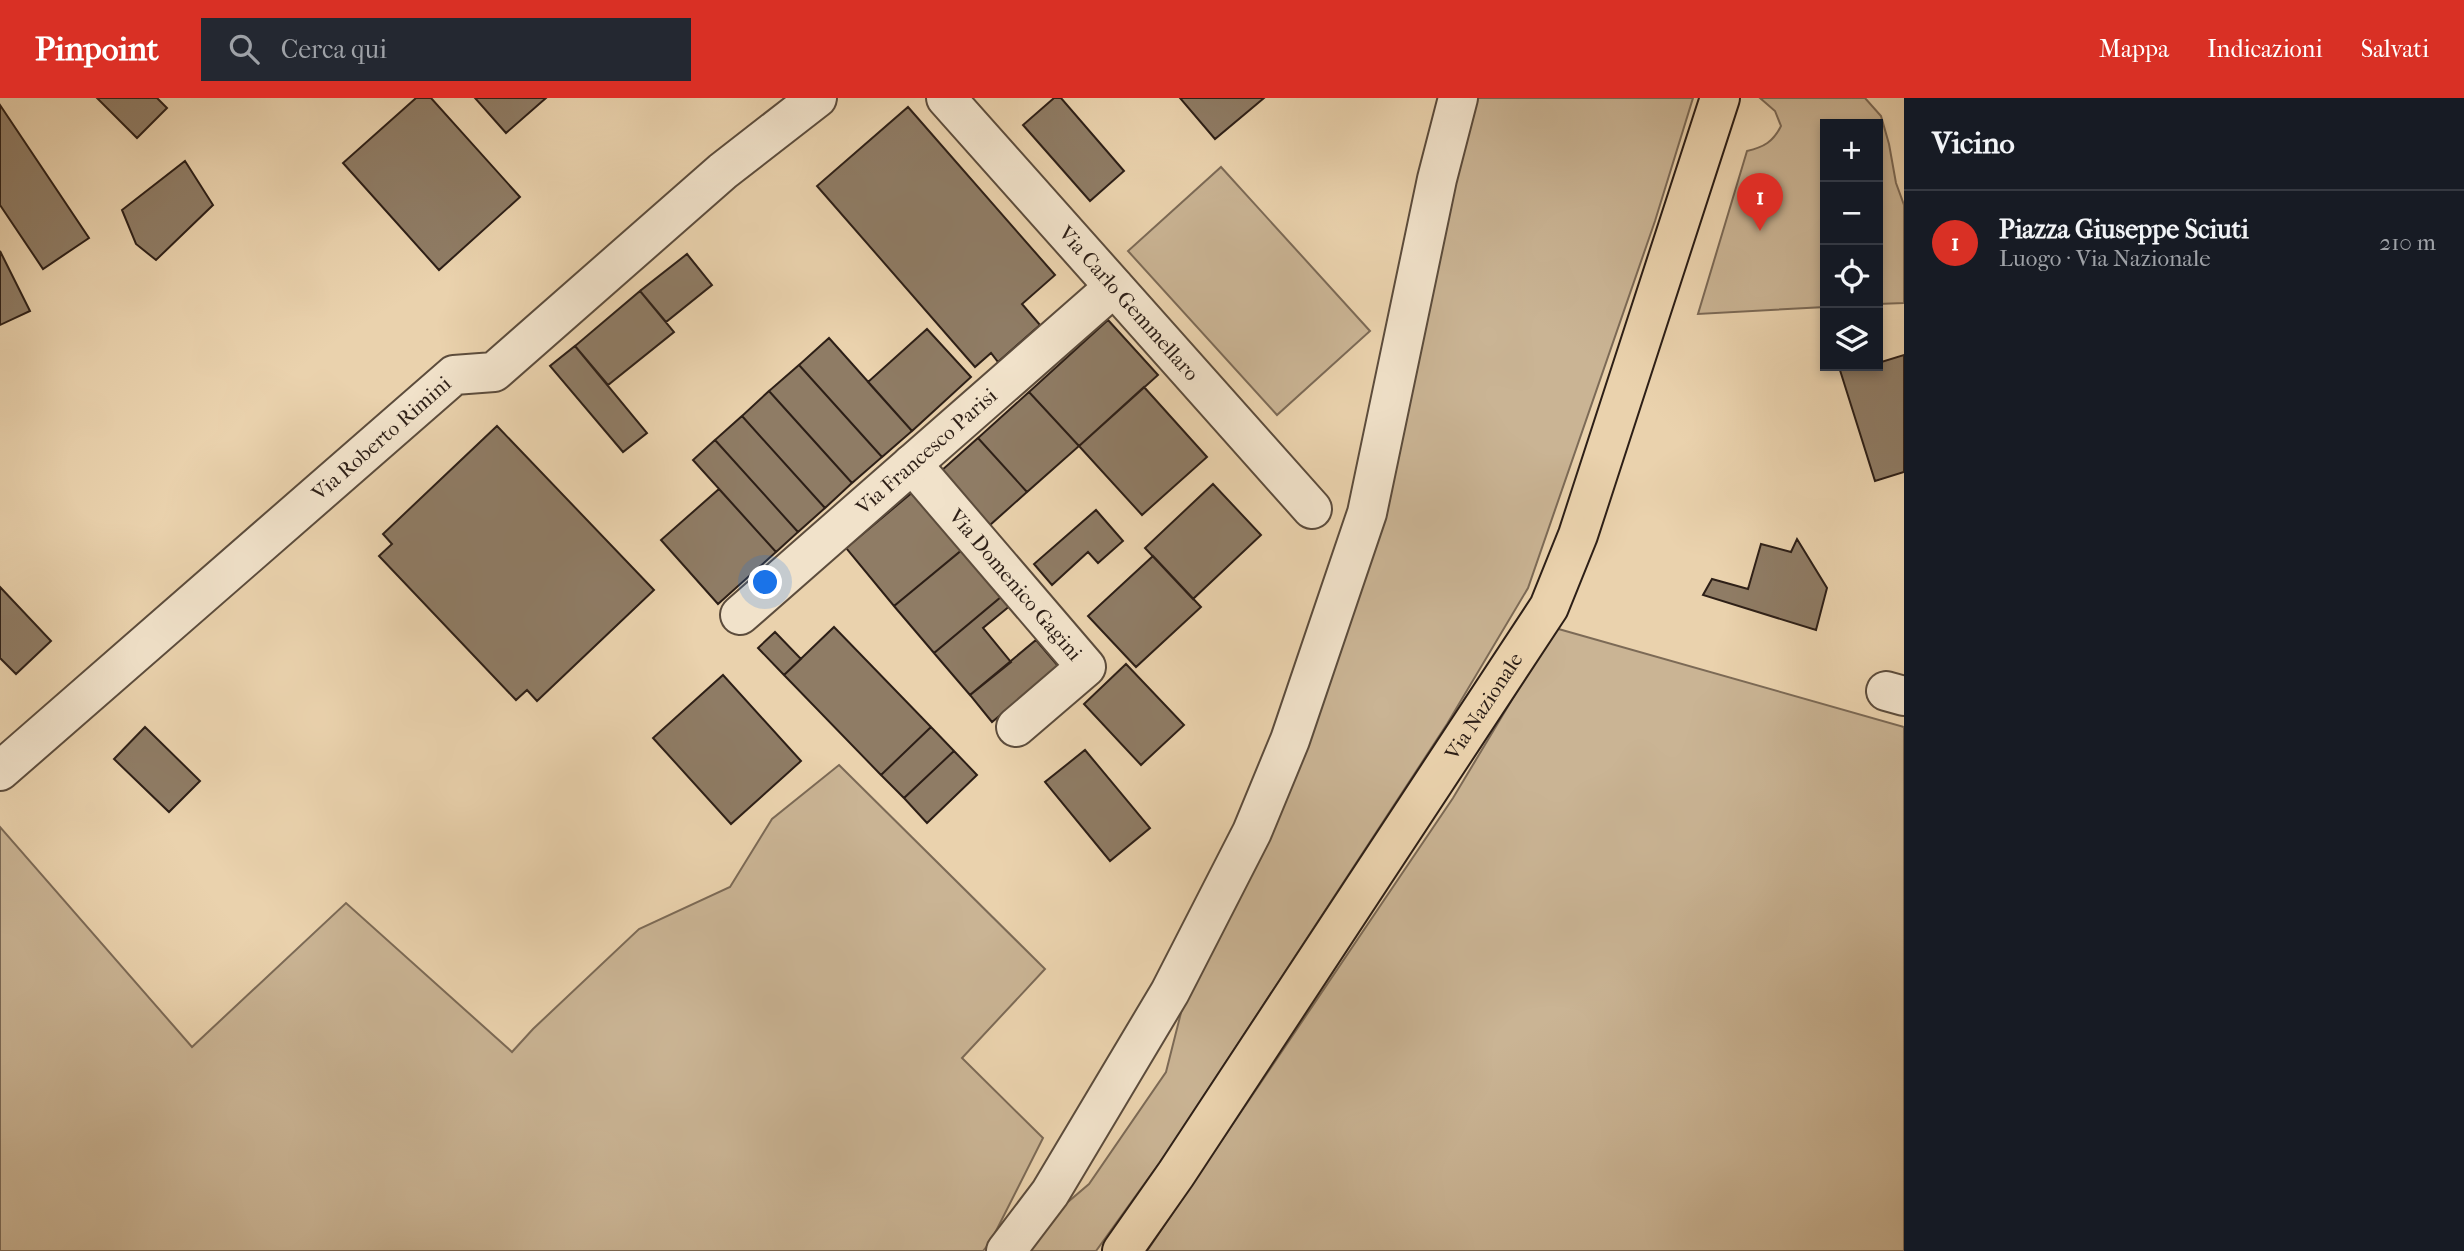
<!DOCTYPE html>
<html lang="it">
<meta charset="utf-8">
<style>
:root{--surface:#171b24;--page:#242831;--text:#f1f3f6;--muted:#9ea1a6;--line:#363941;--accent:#d93025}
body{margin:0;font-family:"IM FELL French Canon",serif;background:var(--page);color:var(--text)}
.controls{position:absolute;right:21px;top:21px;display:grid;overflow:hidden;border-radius:0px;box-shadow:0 4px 10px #0003}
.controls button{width:63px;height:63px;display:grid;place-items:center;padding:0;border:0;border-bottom:2px solid var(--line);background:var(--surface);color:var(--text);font:35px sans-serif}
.you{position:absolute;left:766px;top:485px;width:24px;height:24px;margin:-18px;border:5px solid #fff;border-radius:50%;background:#1a73e8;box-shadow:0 0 0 10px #1a73e833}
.badge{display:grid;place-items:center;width:46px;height:46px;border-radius:50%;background:var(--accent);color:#fff;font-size:23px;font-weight:700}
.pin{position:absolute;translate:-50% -58px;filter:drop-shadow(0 2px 4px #0008)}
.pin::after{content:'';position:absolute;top:37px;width:24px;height:21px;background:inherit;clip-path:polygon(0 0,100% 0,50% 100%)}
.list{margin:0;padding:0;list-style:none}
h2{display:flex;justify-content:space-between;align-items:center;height:91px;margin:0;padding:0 28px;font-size:30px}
h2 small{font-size:23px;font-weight:400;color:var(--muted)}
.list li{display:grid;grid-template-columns:46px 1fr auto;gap:21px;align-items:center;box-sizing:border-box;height:105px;padding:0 28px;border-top:2px solid var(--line)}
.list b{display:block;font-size:26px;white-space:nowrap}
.list p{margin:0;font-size:23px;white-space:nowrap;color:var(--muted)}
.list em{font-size:23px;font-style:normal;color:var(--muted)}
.icon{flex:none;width:38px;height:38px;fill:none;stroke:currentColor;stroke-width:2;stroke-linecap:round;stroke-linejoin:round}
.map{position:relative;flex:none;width:1904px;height:1153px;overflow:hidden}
header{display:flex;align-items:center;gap:42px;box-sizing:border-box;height:98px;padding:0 35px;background:var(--accent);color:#fff}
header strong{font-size:33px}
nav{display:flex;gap:38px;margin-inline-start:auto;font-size:24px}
.search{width:490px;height:63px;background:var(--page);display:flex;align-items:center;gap:18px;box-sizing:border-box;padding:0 24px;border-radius:0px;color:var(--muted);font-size:26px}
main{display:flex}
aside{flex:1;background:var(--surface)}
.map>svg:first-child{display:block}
</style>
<header>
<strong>Pinpoint</strong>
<div class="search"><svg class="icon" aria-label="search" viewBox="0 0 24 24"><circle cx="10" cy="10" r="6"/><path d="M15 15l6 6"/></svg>Cerca qui</div>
<nav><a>Mappa</a><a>Indicazioni</a><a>Salvati</a></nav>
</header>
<main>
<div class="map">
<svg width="1904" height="1153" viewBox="0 0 1904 1153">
<rect width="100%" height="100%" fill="#ead2ad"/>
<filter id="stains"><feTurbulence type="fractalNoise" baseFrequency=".00286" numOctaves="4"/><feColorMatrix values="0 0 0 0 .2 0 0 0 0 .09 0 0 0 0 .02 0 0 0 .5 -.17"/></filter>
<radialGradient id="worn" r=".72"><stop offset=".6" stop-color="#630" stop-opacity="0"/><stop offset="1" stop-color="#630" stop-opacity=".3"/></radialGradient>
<path fill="#cab494" stroke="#7c6a56" stroke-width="2" d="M1476,0H1693L1655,123L1528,490L1447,626L1168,1053L1096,1153H1024L1048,1121L1089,1086L1166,974L1187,891L1291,681L1387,414L1454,83Z
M1760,0H1865L1881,18L1889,46L1896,85L1904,107V205L1878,206V26H1825V209L1698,216L1747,53C1764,49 1773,44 1781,28L1775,13Z
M1221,69L1370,233L1277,317L1128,153Z
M1555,530L1904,629V1153H1147L1453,700Z
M839,667L1045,871L962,960L1043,1040L991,1143L983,1153H0V729L192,949L346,805L512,954L533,931L639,831L730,789L772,721Z"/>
<path fill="#8f7c65" stroke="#2d1f17" stroke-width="2" d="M97,0H157L167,10L137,40Z
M416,0H431L520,99L439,172L343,65Z
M475,0H546L506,35Z
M1054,0H1061L1124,73L1090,103L1023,27Z
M1180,0H1264L1215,41Z
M0,7L89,140L43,171L0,107Z
M908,9L1055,177L1022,206L1040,227L998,264L991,255L975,269L817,88Z
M185,63L213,107L156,162L136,146L122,112Z
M0,153L30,213L0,227Z
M687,156L712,187L666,224L640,193Z
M640,193L674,234L608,287L575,248Z
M1108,222L1158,277L1079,348L1029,294Z
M927,231L971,279L912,333L868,284Z
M829,240L912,333L882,359L799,267Z
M575,248L647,335L623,354L550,268Z
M1904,257V374L1875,383L1839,269L1878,268V265Z
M799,267L882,359L852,385L769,293Z
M1144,289L1207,359L1142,417L1079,348Z
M769,293L852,385L825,410L742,318Z
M1029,294L1079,348L1027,394L978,340Z
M742,318L825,410L798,434L715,342Z
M497,328L654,492L537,603L527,592L516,602L379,458L392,446L383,436Z
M978,340L1027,394L990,427L941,373Z
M715,342L798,434L776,454L693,362Z
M1213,386L1261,437L1193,501L1145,450Z
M719,391L776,454L718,506L661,442Z
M914,393L963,451L894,508L846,450Z
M1096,412L1123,443L1098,465L1088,454L1052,487L1034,466Z
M1797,441L1827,490L1816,532L1703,497L1712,481L1748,491L1761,446L1791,454Z
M963,451L1002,498L934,555L894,508Z
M1153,458L1201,509L1136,569L1088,518Z
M0,489L51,543L16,576L0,560Z
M1002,498L1011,507L983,530L1011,564L970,597L934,555Z
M834,529L931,629L881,677L784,577Z
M775,534L801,561L784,577L758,550Z
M1036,542L1059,569L992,624L970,597Z
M1126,566L1184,627L1141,667L1084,606Z
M723,577L801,663L731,726L653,640Z
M145,629L200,683L169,714L114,661Z
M931,629L954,653L904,700L881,677Z
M1085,652L1150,730L1110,763L1045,684Z
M954,653L977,677L927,725L904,700Z"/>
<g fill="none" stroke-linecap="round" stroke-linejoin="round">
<defs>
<g id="minor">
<path id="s1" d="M946,0L1312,411"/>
<path id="s2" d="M912,366L1086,569L1016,629"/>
<path id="s3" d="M740,517L1114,189"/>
<path d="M1886,593L1904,598"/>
<path id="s4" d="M0,673L454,277L494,274L723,73L817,0"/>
<path d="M1006,1153L1050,1095L1170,894L1252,734L1290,642L1367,415L1437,81L1458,0"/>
</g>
<g id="major">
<path id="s5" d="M1122,1153L1176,1076L1549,509L1578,437L1720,0"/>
</g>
</defs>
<use href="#minor" stroke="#5c4c3c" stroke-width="42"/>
<use href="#major" stroke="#2d1f17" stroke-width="42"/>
<use href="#minor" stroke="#f1e2ca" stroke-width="38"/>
<use href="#major" stroke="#ead2ad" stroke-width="38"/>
</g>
<g text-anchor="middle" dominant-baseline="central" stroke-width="5" stroke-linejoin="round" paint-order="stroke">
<g font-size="21" fill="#2d1f17" stroke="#f1e2ca">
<text stroke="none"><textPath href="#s1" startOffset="275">Via Carlo Gemmellaro</textPath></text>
<text stroke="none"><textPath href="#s4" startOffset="506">Via Roberto Rimini</textPath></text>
<text stroke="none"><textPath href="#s3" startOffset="248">Via Francesco Parisi</textPath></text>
<text stroke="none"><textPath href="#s2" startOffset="159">Via Domenico Gagini</textPath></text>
<text stroke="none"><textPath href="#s5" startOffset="654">Via Nazionale</textPath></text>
</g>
</g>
<rect width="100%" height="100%" filter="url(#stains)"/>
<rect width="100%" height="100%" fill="url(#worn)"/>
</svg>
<div class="controls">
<button>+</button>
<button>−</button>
<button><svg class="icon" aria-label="locate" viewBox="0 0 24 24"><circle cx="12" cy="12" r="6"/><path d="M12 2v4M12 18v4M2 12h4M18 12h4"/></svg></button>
<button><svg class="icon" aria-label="layers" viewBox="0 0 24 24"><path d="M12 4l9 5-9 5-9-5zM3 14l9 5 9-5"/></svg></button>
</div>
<div class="you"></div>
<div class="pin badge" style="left:1760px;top:133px">1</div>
</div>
<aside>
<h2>Vicino<small></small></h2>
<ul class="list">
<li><span class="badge">1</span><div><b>Piazza Giuseppe Sciuti</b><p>Luogo · Via Nazionale</p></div><em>210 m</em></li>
</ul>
</aside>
</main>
